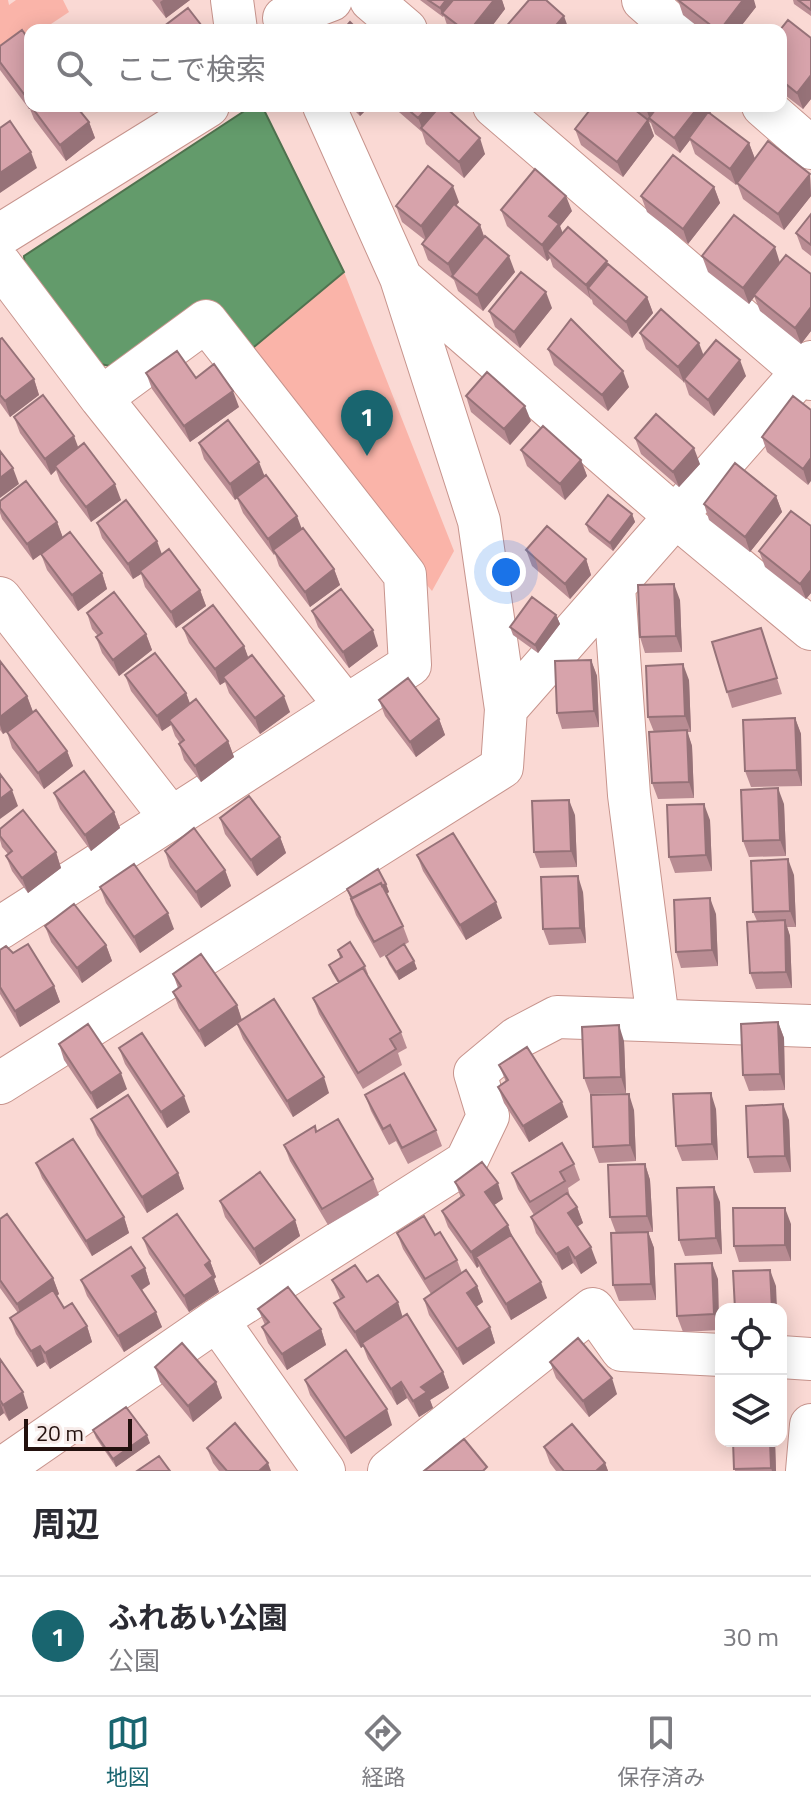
<!DOCTYPE html>
<html lang="ja">
<meta charset="utf-8">
<style>
:root{--surface:#fff;--page:#f2f2f3;--text:#2b2b33;--muted:#7c7c81;--line:#e1e1e2;--accent:#19656f}
body{margin:0;font-family:"Titillium Web","Noto Sans JP",sans-serif;background:var(--page);color:var(--text)}
.controls{position:absolute;right:24px;bottom:24px;display:grid;overflow:hidden;border-radius:16px;box-shadow:0 4px 20px #0003}
.controls button{width:72px;height:72px;display:grid;place-items:center;padding:0;border:0;border-bottom:2px solid var(--line);background:var(--surface);color:var(--text);font:40px sans-serif}
.scale{position:absolute;left:24px;bottom:20px;width:108px;box-sizing:border-box;padding-left:8px;border:4px solid #23110e;border-top:0;font-size:22px;line-height:28px;white-space:nowrap;color:#23110e;-webkit-text-stroke:6px #f7ecea;paint-order:stroke}
.you{position:absolute;left:506px;top:572px;width:28px;height:28px;margin:-20px;border:6px solid #fff;border-radius:50%;background:#1a73e8;box-shadow:0 0 0 12px #1a73e833}
.badge{display:grid;place-items:center;width:52px;height:52px;border-radius:50%;background:var(--accent);color:#fff;font-size:26px;font-weight:700}
.pin{position:absolute;translate:-50% -66px;filter:drop-shadow(0 2px 4px #0008)}
.pin::after{content:'';position:absolute;top:42px;width:28px;height:24px;background:inherit;clip-path:polygon(0 0,100% 0,50% 100%)}
.list{margin:0;padding:0;list-style:none}
h2{display:flex;justify-content:space-between;align-items:center;height:104px;margin:0;padding:0 32px;font-size:34px}
h2 small{font-size:26px;font-weight:400;color:var(--muted)}
.list li{display:grid;grid-template-columns:52px 1fr auto;gap:24px;align-items:center;box-sizing:border-box;height:120px;padding:0 32px;border-top:2px solid var(--line)}
.list b{display:block;font-size:30px;white-space:nowrap}
.list p{margin:0;font-size:26px;white-space:nowrap;color:var(--muted)}
.list em{font-size:26px;font-style:normal;color:var(--muted)}
.icon{flex:none;width:44px;height:44px;fill:none;stroke:currentColor;stroke-width:2;stroke-linecap:round;stroke-linejoin:round}
.map{position:relative;flex:none;width:811px;height:1471px;overflow:hidden}
.search{position:absolute;background:var(--surface);box-shadow:0 4px 20px #0003;left:24px;right:24px;top:24px;height:88px;display:flex;align-items:center;gap:20px;box-sizing:border-box;padding:0 28px;border-radius:16px;color:var(--muted);font-size:30px}
.sheet{height:224px;background:var(--surface)}
nav{display:flex;justify-content:space-around;align-items:center;box-sizing:border-box;height:112px;border-top:2px solid var(--line);background:var(--surface);font-size:22px;color:var(--muted)}
nav a{display:grid;justify-items:center;gap:4px}
nav .on{color:var(--accent)}
.map>svg:first-child{display:block}
</style>
<div class="map">
<svg width="811" height="1471" viewBox="0 0 811 1471">
<rect width="100%" height="100%" fill="#fad9d4"/>
<path fill="#fab4a9" d="M0,0H8L9,5L16,0H63L69,12L42,30H30V38L0,57Z
M344,272L454,551L432,591L237,360Z"/>
<path fill="#639b6b" stroke="#50724f" stroke-width="2" d="M252,106H262L344,272L242,357L203,309L119,368L96,363L25,269L24,256Z"/>
<g fill="none" stroke-linecap="round" stroke-linejoin="round">
<defs>
<path id="minor" d="M232,0L236,30
M371,0L406,30
M643,0L677,30
M284,18L331,0
M324,106L401,278L479,521L506,709
M494,106L811,379
M763,106L811,148
M0,235L208,106
M0,264L101,398L346,706
M402,279L675,516L811,629
M614,587L629,795L658,1020
M0,598L171,818
M0,928L410,665L405,575L206,321L101,398
M0,1083L502,767L506,709L811,362
M217,1320L324,1471
M781,1357L811,1359
M0,1470L217,1320L466,1162L488,1116L475,1073L517,1038L557,1017L811,1026
M389,1471L593,1309L622,1350L721,1355
M807,1471L811,1425"/>
</defs>
<use href="#minor" stroke="#c7948d" stroke-width="44"/>
<use href="#minor" stroke="#fff" stroke-width="42"/>
</g>
<path fill="#b98c93" d="M152,0H190L166,18Z
M420,0H502L505,9L489,30H450L448,28L444,16L443,17Z
M678,0L756,7L738,30H702L683,15Z
M793,0H811V16L794,4Z
M781,30L811,38V99L803,109L781,92Z
M0,46L30,106L89,122L95,138L66,161L34,119L30,109H29L0,70Z
M350,106H370L360,116Z
M392,106H444L485,154L464,178L426,144L422,132Z
M630,106H709L711,114L749,143L755,159L810,174L811,196L784,230L743,199L737,183L736,185L695,154L690,140L680,153L655,134L651,123L649,122L654,136L623,177L581,145L575,129Z
M714,187L720,203L688,244L647,212L641,196Z
M459,202L456,206L480,225L484,236L515,272L483,311L458,291L454,280L428,260L422,244L425,240L402,222L396,206Z
M501,210L572,211L560,226L563,234L608,264L647,297L653,313L632,338L593,304L592,300L553,267L550,258L547,261L507,226Z
M811,214V256L802,249L796,233Z
M702,256L780,262L811,274V331L801,344L760,311L754,296L749,304L708,272Z
M552,308L520,348L495,327L489,311Z
M640,333L704,355L746,376L714,416L689,395L685,383L646,349Z
M0,339L34,379L39,395L10,417L0,403Z
M548,349L629,387L608,411L554,365Z
M146,373L196,378L239,407L190,442L152,389Z
M466,396L531,421L510,445L471,412Z
M793,396L808,485L767,452L762,437Z
M14,417L78,448L121,500L91,522L60,481L56,470L51,475L20,433Z
M635,438L700,464L679,487L641,454Z
M199,443L264,477L302,529L334,569L340,585L310,607L279,566L275,554L274,555L243,513L237,498L235,500L204,459Z
M521,450L581,460L587,476L565,500L527,466Z
M776,496L782,512L750,552L709,520L704,504Z
M0,501L57,522L63,538L102,573L107,589L78,611L47,570L41,554L47,550L33,560L2,519L0,513Z
M632,514L635,522L613,551L589,532L586,524Z
M97,523L162,554L200,590L206,606L176,628L145,587L141,574L133,579L102,538Z
M811,526V593L806,599L765,567L759,551Z
M526,550L586,559L591,575L570,599L532,566Z
M680,600L682,652L645,653L640,637Z
M312,611L378,646L349,668L318,627Z
M87,613L146,634L152,650L119,676L102,653L96,637L98,636L92,629Z
M556,615L560,624L538,653L513,635L510,627Z
M183,628L244,646L248,658L290,712L260,734L229,693L225,682L220,685L189,643Z
M761,628L782,694L732,708L727,692Z
M591,660L597,676L599,727L562,729L557,713Z
M0,661L27,696L33,712L67,751L73,766L44,789L12,748L7,732L3,734L0,730Z
M125,675L186,693L190,704L228,741L234,757L201,782L184,760L179,744L180,743L175,736L171,725L162,731L131,691Z
M689,680L691,732H687L692,746L694,798L658,799L652,783L654,732L648,717Z
M379,700L439,719L445,735L416,757L385,716Z
M795,718L801,734L802,786L751,787L745,771Z
M54,793L114,812L120,828L91,851L60,809Z
M784,804L786,856L749,857L743,841Z
M575,815L577,867L540,868L534,852Z
M220,818L280,837L286,853L257,876L225,834Z
M710,820L712,871L675,873L669,857Z
M0,829L56,852L61,868L28,893L12,871L6,856L8,854L2,847L0,840Z
M165,851L225,870L231,886L201,908L170,867Z
M417,855L502,918L466,940L423,871Z
M794,875L796,927H787L790,936L792,988L756,989L750,973L757,921L753,912Z
M386,884L389,892L386,894L403,926L409,942L404,945L414,961L417,969L399,980L389,964L386,956L398,948L380,958L356,915L347,889Z
M100,887L174,929L140,953L106,903Z
M583,892L586,943L549,945L543,929Z
M716,914L718,966L681,968L676,952Z
M45,926L106,945L112,961L82,983L51,942Z
M0,950L13,953L54,986L60,1002L20,1027L0,994Z
M338,950L365,966L368,974L367,975L401,1032L407,1048L398,1053L402,1065L363,1089L319,1014L313,998L338,983L332,973L329,965L340,958Z
M173,974L237,1005L242,1020L329,1093L293,1117L243,1039L237,1024L205,1047L179,1008L173,992L178,988Z
M778,1022L784,1038L785,1090L749,1091L743,1075Z
M624,1041L626,1093L590,1094L584,1078Z
M59,1044L127,1089L97,1109L64,1060Z
M119,1048L190,1112L167,1128L125,1064Z
M499,1065L568,1117L529,1142L504,1103L498,1087L506,1082Z
M365,1095L436,1130L442,1146L408,1164L396,1141L389,1145L371,1111Z
M716,1109L718,1160L682,1161L676,1146Z
M634,1110L636,1161L599,1163L593,1147Z
M91,1119L178,1173L184,1189L147,1213L97,1135Z
M789,1120L791,1172L754,1173L748,1157Z
M315,1126L317,1131L373,1179L379,1195L328,1225L290,1161L284,1145Z
M36,1163L124,1217L129,1233L92,1256L42,1178Z
M574,1164L580,1180L568,1188L570,1197L577,1207L583,1223L577,1226L597,1263L581,1274L573,1263L562,1270L536,1233L531,1217L534,1215L518,1189L512,1173Z
M645,1164L650,1180L653,1232H648L654,1248L656,1300L619,1301L613,1285L616,1233L610,1217Z
M455,1182L503,1199L494,1205L547,1298L511,1320L482,1273L479,1266L477,1268L448,1227L442,1211L461,1198Z
M220,1201L295,1220L300,1236L260,1265L225,1217Z
M720,1202L722,1254L685,1256L679,1240Z
M0,1219L53,1278L59,1294L57,1296L64,1308L87,1326L92,1342L50,1369L45,1362L37,1367L16,1334L10,1318L18,1313L0,1288Z
M791,1224V1261L739,1262L734,1246Z
M397,1233L435,1235L457,1260L462,1273L477,1286L483,1302L476,1307L490,1327L495,1343L463,1365L429,1315L424,1299L431,1294L403,1249Z
M143,1238L210,1261L216,1277L214,1279L219,1292L189,1312L149,1254Z
M145,1268L150,1284L142,1290L162,1327L124,1352L87,1296L81,1280Z
M718,1279L719,1330L683,1332L677,1316Z
M332,1280L367,1282L403,1317L443,1372L449,1388L430,1400L433,1408L419,1417L407,1398L397,1405L368,1359L363,1346L361,1348L340,1318L334,1303L340,1299Z
M258,1309L321,1329L326,1345L287,1370L268,1343L262,1327L265,1325Z
M0,1359L28,1408L9,1421L4,1413L0,1416Z
M550,1362L617,1394L589,1417L556,1378Z
M155,1367L216,1382L222,1398L193,1422L160,1382Z
M305,1380L392,1425L351,1454L310,1395Z
M93,1430L150,1443L116,1467L96,1438Z
M733,1441H775L776,1471H735Z
M544,1447L605,1463L608,1471H556L550,1463Z
M207,1448L271,1471H219L213,1463Z"/>
<path fill="#967278" d="M163,0H190L166,18L160,2Z
M446,0H455L442,13L443,17L440,8Z
M494,0H502L505,9L489,30H470Z
M743,0H754L756,7L738,30H720Z
M564,16L569,30H552Z
M811,75V99L803,109L797,93Z
M30,89V105L29,103L30,109H29L24,94Z
M357,106H370L360,116Z
M429,106H444L423,130L418,118Z
M648,106H667L650,119L646,109Z
M699,106H709L711,114L689,138L690,140L680,153L674,138Z
M648,120L654,136L623,177L617,162Z
M89,122L95,138L66,161L60,145Z
M480,138L485,154L464,178L459,162Z
M749,143L755,159L736,185L730,169Z
M31,152L37,168L0,193V173Z
M810,174L811,196L784,230L778,214Z
M453,186L459,202L427,242L421,226Z
M714,187L720,203L688,244L683,229Z
M566,196L572,211L560,226L565,240L547,251L550,258L547,261L542,245L549,216Z
M480,225L485,240L452,276L454,280L448,264Z
M775,247L780,263L749,304L743,288Z
M509,256L515,272L483,311L477,295Z
M607,261L612,277L588,288L591,301L586,285Z
M546,292L552,308L520,348L514,332Z
M647,297L653,313L632,338L626,322Z
M811,307V331L801,344L795,328Z
M699,343L705,359L684,379V383L678,367Z
M740,360L746,376L714,416L708,400Z
M623,371L629,387L608,411L602,395Z
M34,379L39,395L10,417L5,401Z
M233,391L239,407L190,442L184,426Z
M525,406L531,421L510,445L504,429Z
M74,436L80,452L55,466L56,470L51,475L45,459Z
M694,448L700,464L679,487L673,472Z
M811,458V481L808,485L803,469Z
M581,460L587,476L565,500L560,484Z
M259,462L265,477L235,500L230,484Z
M13,468L19,484L0,498V478Z
M115,484L121,500L91,522L86,507Z
M776,496L782,512L750,552L745,537Z
M632,514L635,522L613,551L610,543Z
M297,516L303,532L273,550L274,555L268,539Z
M57,522L63,538L33,560L27,544Z
M157,541L163,557L140,571L141,574L133,579L128,564Z
M586,559L591,575L570,599L565,584Z
M334,569L340,585L310,607L305,592Z
M811,570V593L806,599L800,584Z
M102,573L107,589L78,611L72,595Z
M674,584L680,600L682,652L676,636Z
M200,590L206,606L176,628L171,612Z
M556,615L560,624L538,653L535,645Z
M373,630L378,646L349,668L343,652Z
M146,634L152,650L119,676L113,660Z
M244,646L250,662L223,677L225,682L220,685L215,669Z
M591,660L597,676L599,727L594,711Z
M683,664L689,680L691,732L685,716Z
M186,693L192,709L169,720L171,725L162,731L157,716Z
M27,696L33,712L3,734L0,725V717Z
M284,696L290,712L260,734L255,718Z
M795,718L801,734L802,786L797,770Z
M439,719L445,735L416,757L410,742Z
M687,730L692,746L694,798L689,782Z
M228,741L234,757L201,782L195,766Z
M67,751L73,766L44,789L38,773Z
M778,788L784,804L786,856L780,840Z
M12,790L18,806L0,819V799Z
M569,800L575,815L577,867L571,851Z
M704,804L710,820L712,871L706,855Z
M114,812L120,828L91,851L85,835Z
M280,837L286,853L257,876L251,860Z
M56,852L61,868L28,893L22,878Z
M788,859L794,875L796,927L790,911Z
M225,870L231,886L201,908L196,892Z
M578,876L583,892L586,943L580,928Z
M386,884L389,892L358,912L355,903Z
M710,898L716,914L718,966L712,950Z
M496,902L502,918L466,940L460,925Z
M168,913L174,929L140,953L134,937Z
M785,920L790,936L792,988L786,972Z
M106,945L112,961L82,983L77,968Z
M414,961L417,969L399,980L396,972Z
M54,986L60,1002L20,1027L15,1011Z
M237,1005L242,1021L205,1047L199,1031Z
M778,1022L784,1038L785,1090L780,1074Z
M619,1025L624,1041L626,1093L621,1077Z
M121,1073L127,1089L97,1109L91,1093Z
M324,1077L329,1093L293,1117L287,1101Z
M711,1093L716,1109L718,1160L712,1144Z
M629,1094L634,1110L636,1161L630,1145Z
M184,1096L190,1112L167,1128L161,1112Z
M562,1102L568,1117L529,1142L523,1126Z
M783,1104L789,1120L791,1172L785,1156Z
M645,1164L650,1180L653,1232L647,1216Z
M178,1173L184,1189L147,1213L142,1197Z
M498,1183L503,1199L490,1208L485,1192Z
M714,1187L720,1202L722,1254L716,1238Z
M577,1207L583,1223L574,1229L568,1213Z
M785,1208L791,1224V1261L785,1245Z
M124,1217L129,1233L92,1256L86,1241Z
M295,1220L300,1236L260,1265L254,1249Z
M508,1225L514,1241L476,1257L479,1266L477,1268L471,1252Z
M648,1232L654,1248L656,1300L651,1284Z
M568,1247L573,1263L562,1270L556,1254Z
M591,1247L597,1263L581,1274L575,1258Z
M210,1261L216,1277L214,1279L219,1292L189,1312L184,1296L205,1265Z
M712,1263L718,1279L719,1330L714,1314Z
M145,1268L150,1284L138,1292L132,1276Z
M770,1270L776,1286L777,1309H772Z
M53,1278L59,1294L23,1320L17,1304Z
M541,1282L547,1298L511,1320L506,1304Z
M477,1286L483,1302L473,1309L467,1293Z
M398,1302L403,1318L361,1348L355,1332Z
M156,1312L162,1327L124,1352L118,1336Z
M87,1326L92,1342L50,1369L45,1353Z
M490,1327L495,1343L463,1365L457,1349Z
M321,1329L326,1345L287,1370L282,1354Z
M40,1346L45,1362L37,1367L31,1351Z
M443,1372L449,1388L430,1400L433,1408L419,1417L413,1401L421,1387Z
M612,1378L617,1394L589,1417L583,1401Z
M216,1382L222,1398L193,1422L188,1406Z
M401,1382L407,1398L397,1405L391,1389Z
M23,1392L28,1408L9,1421L3,1405Z
M0,1402L4,1413L0,1416Z
M387,1409L392,1425L351,1454L345,1438Z
M147,1435L150,1443L116,1467L113,1459Z
M770,1441H775L776,1471H772L771,1468Z
M268,1463L271,1471H259Z
M605,1463L608,1471H596Z"/>
<path fill="#d7a3ab" stroke="#967278" stroke-width="2" d="M428,0H446L440,8Z
M453,0H494L470,30H464L442,13Z
M529,0H546L564,16L552,30H503Z
M678,0H743L720,30H717Z
M798,0H811V10Z
M188,8L205,30H159Z
M788,20L811,38V75L797,93L781,80V30H780Z
M350,22L358,30H343Z
M22,30L30,41V89L24,94L0,62V46Z
M31,106H76L89,122L60,145Z
M404,106H429L418,118Z
M440,106H444L480,138L459,162L421,128Z
M593,106H630L648,120L617,162L575,129Z
M658,106H699L674,138L649,118Z
M708,112L749,143L730,169L689,138Z
M10,121L31,152L0,173V128Z
M768,141L810,174L778,214L737,183Z
M673,155L714,187L683,229L641,196Z
M428,166L453,186L421,226L396,206Z
M535,169L566,196L549,216L559,224L542,245L501,210Z
M454,204L480,225L448,264L422,244Z
M811,214V245L796,233Z
M734,215L775,247L743,288L702,256Z
M568,227L607,261L586,285L547,251Z
M485,236L509,256L477,295L452,276Z
M786,255L811,274V307L795,328L754,295Z
M608,264L647,297L626,322L588,288Z
M521,272L546,292L514,332L489,311Z
M661,309L699,343L678,367L640,333Z
M571,319L623,371L602,395L548,349Z
M2,338L34,379L5,401L0,395V339Z
M716,340L740,360L708,400L684,379Z
M177,351L196,378L214,364L233,391L184,426L146,373Z
M487,372L525,406L504,429L466,396Z
M43,395L74,436L45,459L14,417Z
M793,396L811,410V458L803,469L762,437Z
M656,414L694,448L673,472L635,438Z
M228,420L259,462L230,484L199,443Z
M543,426L581,460L560,484L521,450Z
M84,443L115,484L86,507L55,466Z
M0,451L13,468L0,478Z
M735,463L776,496L745,537L704,504Z
M266,475L297,516L268,539L237,497Z
M26,481L57,522L27,544L0,508V501Z
M608,495L632,514L610,543L586,524Z
M126,500L157,541L128,564L97,523Z
M791,511L811,526V570L800,584L759,551Z
M547,526L586,559L565,584L526,550Z
M303,528L334,569L305,592L273,550Z
M70,532L102,573L72,595L41,554Z
M169,549L200,590L171,612L140,571Z
M674,584L676,636L640,637L638,585Z
M341,589L373,630L343,652L312,611Z
M114,592L146,634L113,660L96,637L102,633L87,613Z
M532,597L556,615L535,645L510,627Z
M213,605L244,646L215,669L183,628Z
M761,628L777,678L727,692L712,642Z
M155,653L186,693L157,716L125,675Z
M252,655L284,696L255,718L223,677Z
M591,660L594,711L557,713L555,661Z
M0,661L27,696L0,717Z
M683,664L685,716L648,717L646,666Z
M408,678L439,719L410,742L379,700Z
M196,699L228,741L195,766L179,744L184,740L169,720Z
M36,710L67,751L38,773L7,732Z
M795,718L797,770L745,771L743,720Z
M687,730L689,782L652,783L649,732Z
M84,771L114,812L85,835L54,793Z
M0,774L12,790L0,799Z
M778,788L780,840L743,841L741,790Z
M249,796L280,837L251,860L220,818Z
M569,800L571,851L534,852L532,801Z
M704,804L706,855L669,857L667,805Z
M23,810L56,852L22,878L6,856L12,851L0,836V829Z
M194,828L225,870L196,892L165,851Z
M453,833L496,902L460,925L417,855Z
M788,859L790,911L753,912L751,861Z
M134,864L168,913L134,937L100,887Z
M378,869L386,884L382,886L381,883L352,898L347,889Z
M578,876L580,928L543,929L541,877Z
M381,883L403,926L374,942L351,899Z
M710,898L712,950L676,952L674,900Z
M74,904L106,945L77,968L45,926Z
M785,920L786,972L750,973L747,922Z
M350,942L365,966L339,982L329,965L342,957L338,950Z
M28,944L54,986L15,1011L0,987V950L6,946L13,953Z
M404,944L414,961L396,972L386,956Z
M201,954L237,1005L199,1031L173,992L181,986L173,974Z
M363,968L401,1032L390,1039L396,1049L358,1073L313,998Z
M274,999L324,1077L287,1101L237,1023Z
M778,1022L780,1074L743,1075L741,1024Z
M88,1024L121,1073L91,1093L59,1044Z
M619,1025L621,1077L584,1078L582,1027Z
M142,1033L184,1096L161,1112L119,1048Z
M527,1047L562,1102L523,1126L498,1087L508,1080L499,1065Z
M404,1073L436,1130L402,1148L390,1125L383,1129L365,1095Z
M711,1093L712,1144L676,1146L673,1094Z
M629,1094L630,1145L593,1147L591,1095Z
M128,1095L178,1173L142,1197L91,1119Z
M783,1104L785,1156L748,1157L746,1106Z
M338,1119L373,1179L322,1209L284,1145L315,1126L316,1132Z
M73,1139L124,1217L86,1241L36,1163Z
M562,1143L574,1164L560,1172L565,1181L530,1202L512,1173Z
M482,1162L498,1183L485,1192L508,1225L471,1252L442,1211L464,1195L455,1182Z
M645,1164L647,1216L610,1217L608,1165Z
M260,1172L295,1220L254,1249L220,1201Z
M714,1187L716,1238L679,1240L677,1188Z
M567,1193L577,1207L568,1213L591,1247L575,1258L568,1247L556,1254L531,1217Z
M733,1208H785V1245L734,1246Z
M7,1214L53,1278L17,1304L0,1280V1219Z
M177,1214L210,1261L205,1265L213,1276L184,1296L143,1238Z
M424,1216L435,1235L440,1232L457,1260L425,1279L397,1233Z
M648,1232L651,1284L613,1285L611,1233Z
M511,1235L541,1282L506,1304L476,1257Z
M131,1247L145,1268L132,1276L156,1312L118,1336L81,1280Z
M712,1263L714,1314L677,1316L675,1264Z
M355,1265L367,1282L378,1275L398,1302L355,1332L334,1303L344,1297L332,1280Z
M466,1270L477,1286L467,1293L490,1327L457,1349L424,1299Z
M770,1270L772,1309H735L733,1271Z
M288,1287L321,1329L282,1354L262,1327L269,1322L258,1309Z
M53,1290L64,1308L72,1303L87,1326L45,1353L40,1346L31,1351L10,1318Z
M407,1314L443,1372L421,1387L427,1392L413,1401L401,1382L391,1389L362,1343Z
M578,1338L612,1378L583,1401L550,1362Z
M182,1343L216,1382L188,1406L155,1367Z
M346,1350L387,1409L345,1438L305,1380Z
M0,1359L23,1392L3,1405L0,1400Z
M126,1407L147,1435L113,1459L93,1430Z
M235,1423L268,1463L259,1471H227L207,1448Z
M572,1424L605,1463L596,1471H564L544,1447Z
M464,1439L487,1467L483,1471H424Z
M733,1441H770L771,1468L734,1469Z
M159,1456L170,1471H137Z"/>
</svg>
<div class="controls">
<button><svg class="icon" aria-label="locate" viewBox="0 0 24 24"><circle cx="12" cy="12" r="6"/><path d="M12 2v4M12 18v4M2 12h4M18 12h4"/></svg></button>
<button><svg class="icon" aria-label="layers" viewBox="0 0 24 24"><path d="M12 4l9 5-9 5-9-5zM3 14l9 5 9-5"/></svg></button>
</div>
<div class="scale">20 m</div>
<div class="you"></div>
<div class="pin badge" style="left:367px;top:456px">1</div>
<div class="search"><svg class="icon" aria-label="search" viewBox="0 0 24 24"><circle cx="10" cy="10" r="6"/><path d="M15 15l6 6"/></svg>ここで検索</div>
</div>
<section class="sheet">
<h2>周辺<small></small></h2>
<ul class="list">
<li><span class="badge">1</span><div><b>ふれあい公園</b><p>公園</p></div><em>30 m</em></li>
</ul>
</section>
<nav>
<a class="on"><svg class="icon" aria-label="map" viewBox="0 0 24 24"><path d="M3 6l6-2 6 2 6-2v14l-6 2-6-2-6 2zM9 4v14M15 6v14"/></svg>地図</a>
<a><svg class="icon" aria-label="directions" viewBox="0 0 24 24"><path d="M12 3l9 9-9 9-9-9zM9 14v-3h6M13 9l2 2-2 2"/></svg>経路</a>
<a><svg class="icon" aria-label="saved" viewBox="0 0 24 24"><path d="M7 4h10v16l-5-4-5 4z"/></svg>保存済み</a>
</nav>
